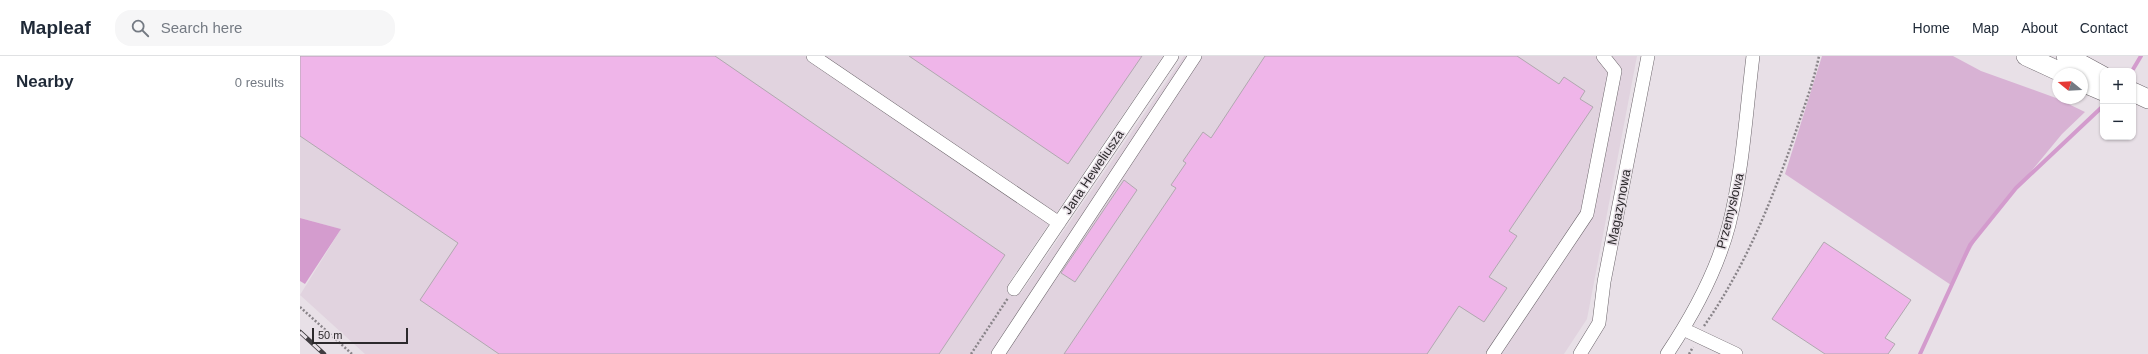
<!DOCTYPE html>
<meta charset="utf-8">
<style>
:root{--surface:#fff;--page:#f6f6f7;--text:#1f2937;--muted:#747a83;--line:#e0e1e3}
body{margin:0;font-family:Helvetica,sans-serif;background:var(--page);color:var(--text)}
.controls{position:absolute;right:12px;top:12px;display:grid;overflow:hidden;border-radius:8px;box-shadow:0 1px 3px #0004}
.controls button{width:36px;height:36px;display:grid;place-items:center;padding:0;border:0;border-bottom:1px solid var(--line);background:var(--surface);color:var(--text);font:20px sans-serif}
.compass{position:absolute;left:1752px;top:12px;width:36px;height:36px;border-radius:50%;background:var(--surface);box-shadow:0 1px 3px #0004;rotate:288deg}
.scale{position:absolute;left:12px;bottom:10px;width:96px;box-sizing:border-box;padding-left:4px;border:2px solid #2c292c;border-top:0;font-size:11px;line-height:14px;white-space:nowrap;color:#2c292c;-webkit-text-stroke:3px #e8e0e7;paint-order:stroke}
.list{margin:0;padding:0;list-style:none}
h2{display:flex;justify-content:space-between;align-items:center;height:52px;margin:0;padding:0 16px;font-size:17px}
h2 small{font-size:13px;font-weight:400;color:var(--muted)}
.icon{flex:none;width:22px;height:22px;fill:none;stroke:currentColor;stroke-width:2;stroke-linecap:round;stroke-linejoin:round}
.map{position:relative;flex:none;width:1848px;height:298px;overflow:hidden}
header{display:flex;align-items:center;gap:24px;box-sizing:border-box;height:56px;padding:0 20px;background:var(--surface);border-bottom:1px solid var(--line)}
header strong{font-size:19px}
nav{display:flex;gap:22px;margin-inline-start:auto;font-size:14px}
.search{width:280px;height:36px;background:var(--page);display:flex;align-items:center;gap:10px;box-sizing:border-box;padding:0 14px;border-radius:16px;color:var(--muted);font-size:15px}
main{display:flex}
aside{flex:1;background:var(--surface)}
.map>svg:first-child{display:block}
</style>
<header>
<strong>Mapleaf</strong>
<div class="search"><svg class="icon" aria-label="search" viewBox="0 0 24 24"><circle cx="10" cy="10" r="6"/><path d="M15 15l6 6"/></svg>Search here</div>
<nav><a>Home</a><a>Map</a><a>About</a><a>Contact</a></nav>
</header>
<main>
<aside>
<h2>Nearby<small>0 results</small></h2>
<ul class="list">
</ul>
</aside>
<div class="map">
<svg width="1848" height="298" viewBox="0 0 1848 298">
<rect width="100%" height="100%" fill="#e8e0e7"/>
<path fill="#e1d3df" d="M0,0H863L708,228L721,237L884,0H1337L1287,263L1264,298H65L0,239L41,173L0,162Z"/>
<path fill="#d8b2d4" d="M1522,0H1653L1681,15L1756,42L1785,56L1762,78L1679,178L1651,229L1485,118Z"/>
<path fill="#d49cce" d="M0,162L41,173L5,228L0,225Z"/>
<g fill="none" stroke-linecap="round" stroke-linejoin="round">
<path stroke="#d39bcd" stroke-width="4" d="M1832,15L1841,0
M1620,298L1670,189L1716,132L1802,51"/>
</g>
<path fill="#efb5e9" stroke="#b0a8af" d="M0,0H415L705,199L639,298H199L120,244L158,187L0,80Z
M609,0H842L768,108Z
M965,0H1217L1259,28L1264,21L1285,35L1280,43L1293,51L1209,175L1217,180L1189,221L1207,232L1184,266L1159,250L1127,298H764L876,132L871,129L886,107L883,105L903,76L911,82Z
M824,124L837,134L775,226L761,217Z
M1524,186L1611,244L1585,282L1595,288L1588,298H1525L1472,263Z"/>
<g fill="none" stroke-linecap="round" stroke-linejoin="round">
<defs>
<path id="minor" d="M513,0L759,167
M714,233L872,0
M1383,273L1436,298
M698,298L895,0
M1193,298L1287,158L1315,15L1303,0
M1280,298L1299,267L1304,226L1348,0
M1367,298C1393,259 1417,215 1429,169C1443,113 1446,57 1453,0"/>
<path id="highway" d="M1726,0L1765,18
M1766,0L1803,20
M1782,26L1803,35
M1833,36L1848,43"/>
</defs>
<use href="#minor" stroke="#6a6369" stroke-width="14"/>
<use href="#highway" stroke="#6a6369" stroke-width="20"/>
<path stroke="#898489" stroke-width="2.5" stroke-dasharray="2 2" stroke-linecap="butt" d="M0,251L52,298
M1404,270C1444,213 1470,149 1493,84C1502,56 1513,29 1519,0
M671,298L708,242
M1389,298L1393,291"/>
<use href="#minor" stroke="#fff" stroke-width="13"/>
<use href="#highway" stroke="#fff" stroke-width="19"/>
<defs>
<path id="rail" d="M0,276L24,298"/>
</defs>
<use href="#rail" stroke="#403c40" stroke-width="4.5"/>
<use href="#rail" stroke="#e8e0e7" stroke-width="3" stroke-dasharray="9" stroke-linecap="butt"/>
</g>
<g text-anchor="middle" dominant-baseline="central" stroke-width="3" stroke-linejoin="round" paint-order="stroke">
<g font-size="13" fill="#2c292c" stroke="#e8e0e7">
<text transform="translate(793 116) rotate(-56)">Jana Heweliusza</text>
<text transform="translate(1319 151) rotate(-79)">Magazynowa</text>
<text transform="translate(1430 155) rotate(-76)">Przemysłowa</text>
</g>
</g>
</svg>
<div class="controls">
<button>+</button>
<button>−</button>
</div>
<svg class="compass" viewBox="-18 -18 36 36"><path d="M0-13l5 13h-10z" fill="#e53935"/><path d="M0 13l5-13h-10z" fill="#747a83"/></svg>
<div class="scale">50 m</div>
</div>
</main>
